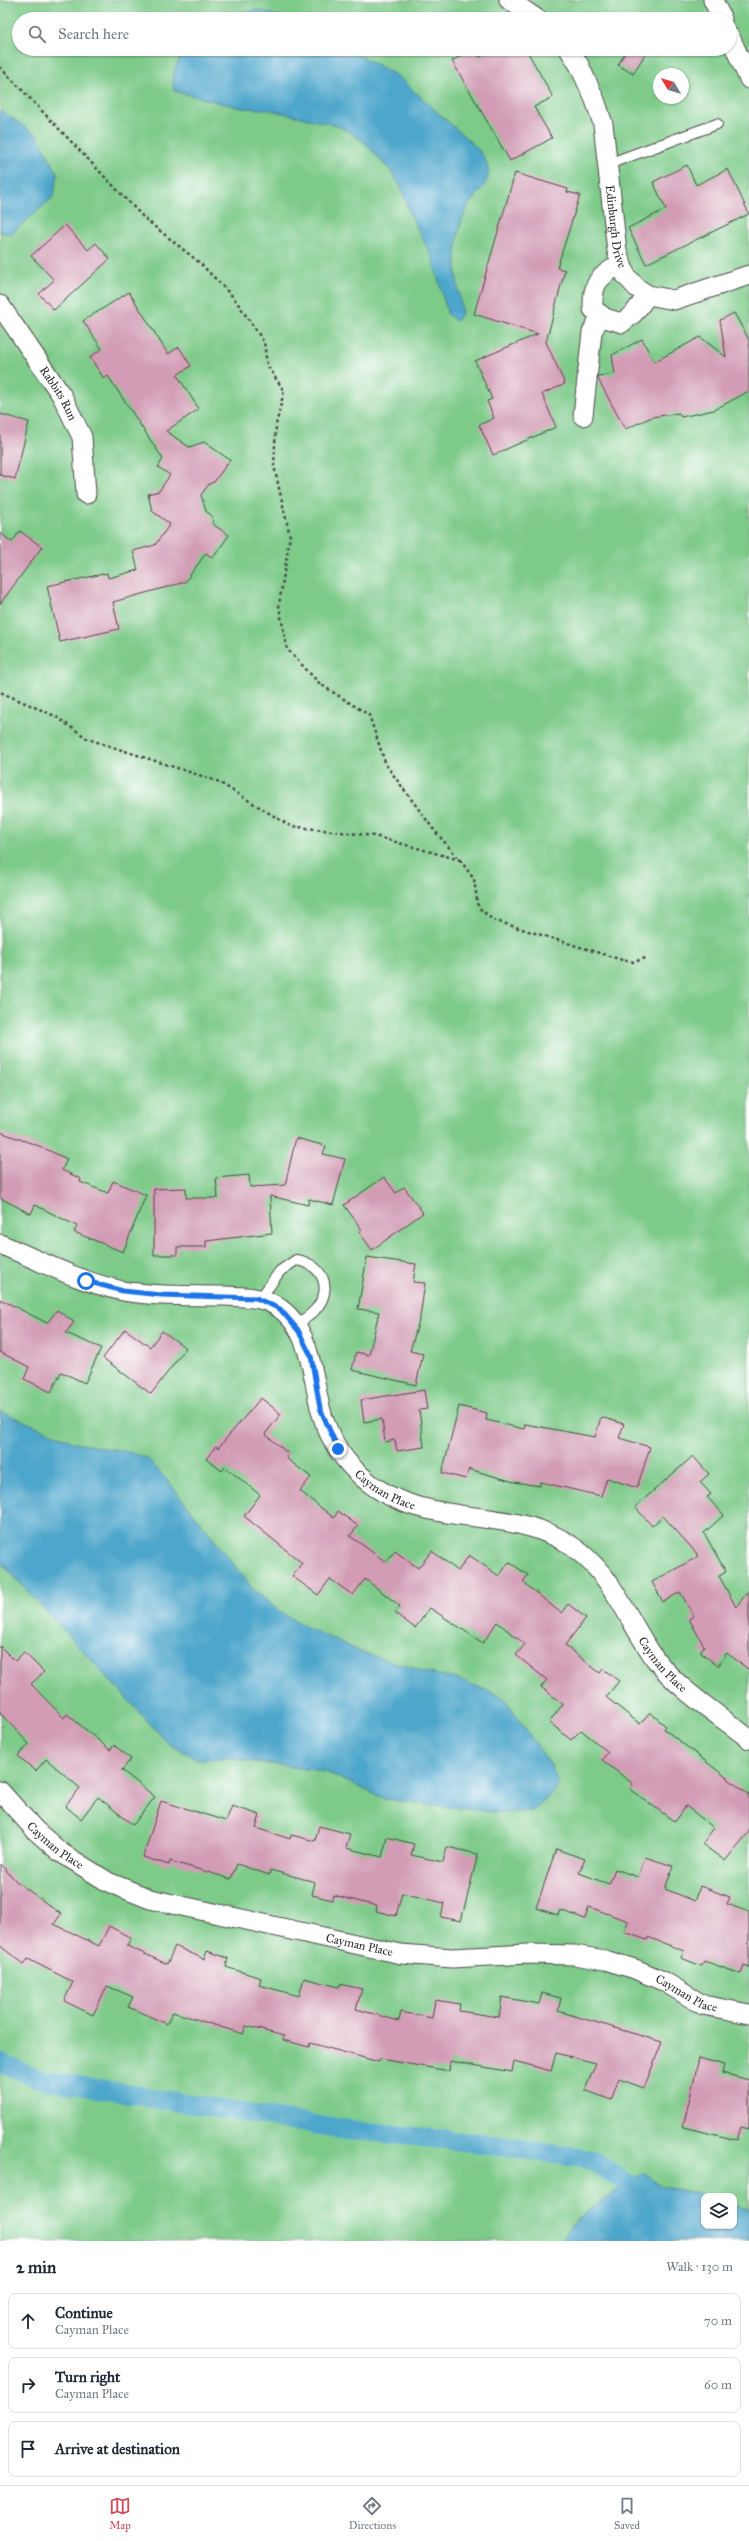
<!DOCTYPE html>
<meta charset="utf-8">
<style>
:root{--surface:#fff;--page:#f6f6f7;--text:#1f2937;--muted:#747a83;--line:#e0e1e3;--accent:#d1495b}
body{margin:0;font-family:"IM FELL Great Primer",serif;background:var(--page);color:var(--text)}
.controls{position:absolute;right:12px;bottom:12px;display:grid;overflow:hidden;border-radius:8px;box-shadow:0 1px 3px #0004}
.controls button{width:36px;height:36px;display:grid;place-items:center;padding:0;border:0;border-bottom:1px solid var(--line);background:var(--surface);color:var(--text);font:20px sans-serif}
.compass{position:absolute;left:653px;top:68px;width:36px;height:36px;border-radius:50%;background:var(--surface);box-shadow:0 1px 3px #0004;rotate:308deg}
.stop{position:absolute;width:12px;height:12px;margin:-9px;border:3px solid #1a73e8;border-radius:50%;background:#fff}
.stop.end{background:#1a73e8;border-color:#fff;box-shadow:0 1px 4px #0008}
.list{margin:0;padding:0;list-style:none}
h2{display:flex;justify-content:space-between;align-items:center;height:52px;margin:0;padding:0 16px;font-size:17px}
h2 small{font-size:13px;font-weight:400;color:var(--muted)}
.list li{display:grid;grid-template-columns:26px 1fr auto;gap:12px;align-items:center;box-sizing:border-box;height:56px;margin:0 8px 8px;padding:0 8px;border:1px solid var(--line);border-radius:8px}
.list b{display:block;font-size:15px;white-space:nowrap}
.list p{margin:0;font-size:13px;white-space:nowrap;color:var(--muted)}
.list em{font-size:13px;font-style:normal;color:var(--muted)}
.icon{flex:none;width:22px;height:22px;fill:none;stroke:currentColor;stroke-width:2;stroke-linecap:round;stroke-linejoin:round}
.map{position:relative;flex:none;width:749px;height:2241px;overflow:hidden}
.search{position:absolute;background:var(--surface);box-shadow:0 1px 3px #0004;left:12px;right:12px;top:12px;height:44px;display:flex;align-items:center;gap:10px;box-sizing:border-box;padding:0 14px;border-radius:22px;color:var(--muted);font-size:15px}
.sheet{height:244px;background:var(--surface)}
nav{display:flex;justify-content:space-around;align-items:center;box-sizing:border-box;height:56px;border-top:1px solid var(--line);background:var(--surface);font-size:11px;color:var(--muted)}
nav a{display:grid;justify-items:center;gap:2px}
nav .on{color:var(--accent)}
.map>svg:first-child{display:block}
</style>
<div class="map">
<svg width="749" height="2241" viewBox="0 0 749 2241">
<rect width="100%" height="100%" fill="#fff"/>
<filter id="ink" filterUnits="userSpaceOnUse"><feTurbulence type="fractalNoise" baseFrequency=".025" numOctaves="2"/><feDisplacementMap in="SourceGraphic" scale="8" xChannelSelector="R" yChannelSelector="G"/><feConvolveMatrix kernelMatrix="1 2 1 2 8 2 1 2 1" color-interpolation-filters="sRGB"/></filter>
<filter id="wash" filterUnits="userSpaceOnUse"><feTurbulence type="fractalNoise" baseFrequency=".012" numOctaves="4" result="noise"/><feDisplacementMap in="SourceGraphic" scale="16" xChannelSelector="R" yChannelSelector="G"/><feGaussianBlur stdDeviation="0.9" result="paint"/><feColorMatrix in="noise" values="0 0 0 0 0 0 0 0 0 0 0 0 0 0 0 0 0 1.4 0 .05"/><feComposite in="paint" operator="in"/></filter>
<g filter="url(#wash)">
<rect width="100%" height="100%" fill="#faedde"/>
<path fill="#7dca89" stroke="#547a5a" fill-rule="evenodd" d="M0,0H749V2241H0ZM19,19H730V49H19ZM659,74H683V98H659ZM704,2196H734V2226H704Z"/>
<path fill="#4ea6cb" stroke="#3c687b" d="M257,10L292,19H216L234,13Z
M185,49H348L396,75L476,147C483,156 490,165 488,177C485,188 472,198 467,208C450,243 456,277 462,313L456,321L448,315L432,257L410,214L401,187L390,170L364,142L350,132L335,125L266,109L242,108L174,91C171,74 176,64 185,49Z
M0,110L37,135L58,174L53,197L11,234L0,232Z
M0,1411L76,1443L129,1452L147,1458L168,1481L253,1589L279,1611L306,1627L361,1652L422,1671L461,1680L503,1697L550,1764L559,1784L555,1791L533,1811L501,1813L385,1799L326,1772L230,1758L198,1759L169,1744L0,1561Z
M643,2172L661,2186L708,2196H704V2226H734V2204L749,2209V2241H559L576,2220Z"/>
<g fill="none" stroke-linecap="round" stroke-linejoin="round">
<path stroke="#4ea6cb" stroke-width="19" d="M0,2062L39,2079L335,2128L504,2146L592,2160L648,2197"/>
</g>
<g id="blocks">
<path fill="#d19cb4" d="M473,49L480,57L493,49H526L553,97L534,107L552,138L510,161L452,61Z
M627,49H648L633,74L618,65Z
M687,165L696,185L728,169L749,214L646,264L628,228L666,209L653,182Z
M515,173L568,189L567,192L580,195L557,268L565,270L546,342L565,384L542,394L556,427L493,455L479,425L494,418L487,401L492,399L475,361L538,334L474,314Z
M65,225L88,250L96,243L110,259L54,310L39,294L54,280L31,256Z
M129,292L168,354L179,347L191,366L177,375L199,409L166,431L189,447L204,442L230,460L214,482L209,484L201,495L206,511L211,515L214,525L229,535L213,558L206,553L185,582L113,602L119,629L60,642L47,586L107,573L108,578L138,570L133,551L155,545L170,524L152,511L148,494L159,491L170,475L158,467L163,459L108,376L104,379L90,357L102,349L83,321Z
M734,313L749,340V391L714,410L681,417L679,413L652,417L625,429L598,379V376L615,374L612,355L642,339L654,362L700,337L726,357L720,320Z
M0,414L29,422L15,479L0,475Z
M20,531L42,547L0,604V533L12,542Z
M0,1132L39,1146L67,1159L62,1170L81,1179L80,1182L108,1193L113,1181L146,1195L123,1252L74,1232L77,1226L35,1205L31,1214L0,1198Z
M296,1138L326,1146L323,1154L345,1159L333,1205L309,1199L308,1205L270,1196L272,1233L206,1241V1247H177V1255H154V1189L186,1188V1198H218L216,1178L249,1175L250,1187L285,1185Z
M384,1177L396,1193L404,1187L423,1213L372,1250L359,1232L362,1230L344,1205Z
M367,1257L416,1264L413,1282L425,1283L420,1317L410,1351L423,1354L416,1385L352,1370L356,1352L369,1355L379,1312L358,1309Z
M0,1299L47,1323L57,1310L74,1322L66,1333L101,1348L85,1383L61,1372L51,1392L24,1379L29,1367L0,1352Z
M125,1329L150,1347L162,1331L186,1348L151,1394L103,1358Z
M424,1390L427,1409L419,1410L424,1447L397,1451L395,1440L385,1442L382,1419L364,1422L361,1400Z
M261,1398L281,1414L265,1434L289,1454L286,1458L311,1477L300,1491L334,1518L338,1511L358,1526L350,1536L386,1562L395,1551L418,1568L432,1551L458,1571L469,1555L499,1576L509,1562L528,1575L523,1582L561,1613L568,1604L586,1618L565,1645L600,1673L603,1669L619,1681L606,1697L640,1724L650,1713L666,1726L664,1729L749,1795V1832L725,1861L702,1844L714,1828L686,1806L675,1822L630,1789L633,1784L602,1760L608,1752L581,1730L571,1740L549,1722L563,1704L541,1687L547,1680L516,1655L525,1644L497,1622L483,1643L430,1608L415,1628L395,1613L400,1606L365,1579L353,1595L330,1579L318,1595L292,1576L302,1563L244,1516L260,1495L225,1467L222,1471L206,1459L216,1446L218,1448Z
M459,1406L487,1413L486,1420L524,1429L525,1424L595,1437L601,1417L624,1424L619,1438L650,1447L637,1488L607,1478L601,1496L540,1482V1486L514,1482L469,1469L466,1479L442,1473Z
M693,1456L709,1474L700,1482L711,1494L707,1497L724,1515L704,1533L726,1572L719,1576L736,1607L749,1590V1670L727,1653L718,1666L700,1652L704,1646L689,1619L694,1616L680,1592L663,1602L652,1582L699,1556L663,1516L652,1526L635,1507Z
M0,1646L15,1661L24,1652L44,1672L31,1684L64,1718L67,1714L110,1750L114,1745L131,1759L122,1770L155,1797L133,1825L98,1797L81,1819L65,1806L80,1788L46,1759L36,1771L18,1756L29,1744L0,1713Z
M161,1801L226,1821L232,1806L260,1815L256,1828L290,1839L291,1835L315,1841L319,1826L350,1834L346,1848L382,1857L387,1837L414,1844L411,1855L443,1862L447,1847L478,1854L461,1921L441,1917L444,1903L402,1893L396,1916L376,1911L377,1906L333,1895L332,1900L312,1895L315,1882L270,1870L269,1875L237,1864L231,1879L170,1861L169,1865L143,1857Z
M556,1849L585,1859L579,1873L609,1884L615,1869L638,1877L645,1857L673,1866L665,1889L695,1901L700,1886L730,1897L727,1904L749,1912V1967L744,1965L741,1974L704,1961L702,1966L681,1958L684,1951L648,1937L647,1940L624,1932L628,1921L589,1907L585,1919L560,1910L558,1915L536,1908Z
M0,1864L17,1882L61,1914L54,1924L99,1946L109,1926L131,1938L127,1946L167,1964L175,1946L204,1959L207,1951L228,1958L226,1967L261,1978L259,1985L299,1996L304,1978L339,1987L340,1984L362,1989L356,2009L399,2021L401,2012L432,2018L435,2000L460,2004L459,2011L499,2017L502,1997L539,2004L542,1993L561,1998L558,2011L662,2042L644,2088L619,2079L611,2100L585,2090L596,2063L556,2053L551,2071L514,2061L512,2072L450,2061L449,2071L380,2059L379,2062L310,2043L309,2047L283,2040L284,2036L246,2026L243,2034L173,2012L167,2024L128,2007L133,1997L107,1986L93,2015L64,2001L73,1982L28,1959L24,1964L0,1946Z
M699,2058L724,2065L722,2073L749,2080V2129L741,2127L737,2140L683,2127Z"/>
</g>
</g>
<g filter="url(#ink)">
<use href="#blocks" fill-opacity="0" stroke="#4a4846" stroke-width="1"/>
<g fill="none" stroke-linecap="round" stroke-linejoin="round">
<defs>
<path id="lane" d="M608,164L717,124
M260,1299L280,1271L296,1260C323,1264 334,1289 315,1310C310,1316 301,1321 295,1326"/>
<g id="street">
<path d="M509,0L537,19"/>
<path d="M713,0L722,19"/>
<path d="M730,37L749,79"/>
<path id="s1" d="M569,49L579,65L595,100L603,124L617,251L626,276L637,288L648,295L674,300L749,275"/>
<path d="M620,264C598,278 592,282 593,309L605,318L622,323L634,313L648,295"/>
<path id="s2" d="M0,305L62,396L82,437L86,494"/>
<path d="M583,416L592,332L601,315"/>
<path id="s3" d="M0,1244C40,1261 80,1282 123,1291C157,1297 192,1295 225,1296C240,1297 255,1296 269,1302C310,1321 311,1369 320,1407C326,1432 340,1457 359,1474C418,1531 500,1504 564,1541C614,1571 625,1618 656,1660C680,1691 718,1714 749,1739"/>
<path id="s4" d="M0,1791L35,1830L60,1852L108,1882L150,1899L401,1954L452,1958L529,1954L574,1955L605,1960L635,1969L663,1981L703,2005L749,2014"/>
</g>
</defs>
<use href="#lane" stroke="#4a4846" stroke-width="12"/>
<use href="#street" stroke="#4a4846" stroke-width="21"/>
<path stroke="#4a4846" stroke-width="2.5" stroke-dasharray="3 3" stroke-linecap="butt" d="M0,67L144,218L200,263L234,298L264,342L267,365L284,391L276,425L274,466L290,536L279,605L287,649L320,684L369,715L386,765L434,830L460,860L374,836L290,826L217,781L88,739L55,716L0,692
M460,860L474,879L478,907L493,920L622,960L634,962L648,957"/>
<use href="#lane" stroke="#fff" stroke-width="10"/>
<use href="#street" stroke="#fff" stroke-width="19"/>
</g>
</g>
<g fill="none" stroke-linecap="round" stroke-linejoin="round" filter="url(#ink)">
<path stroke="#1a73e8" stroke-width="5" d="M86,1281L123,1291L161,1295L256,1298L280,1309L298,1330L311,1356L320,1408L338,1449"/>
</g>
<g text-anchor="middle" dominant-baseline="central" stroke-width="3" stroke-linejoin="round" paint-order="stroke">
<g font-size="12" fill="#2b2b2b" stroke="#fff">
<text stroke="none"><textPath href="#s1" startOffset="186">Edinburgh Drive</textPath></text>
<text stroke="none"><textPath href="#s2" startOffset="106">Rabbits Run</textPath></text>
<text stroke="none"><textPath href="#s3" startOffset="510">Cayman Place</textPath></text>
<text stroke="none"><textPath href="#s3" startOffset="858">Cayman Place</textPath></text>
<text stroke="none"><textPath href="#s4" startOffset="78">Cayman Place</textPath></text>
<text stroke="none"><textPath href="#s4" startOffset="402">Cayman Place</textPath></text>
<text stroke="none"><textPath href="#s4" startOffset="738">Cayman Place</textPath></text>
</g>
</g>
</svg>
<div class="controls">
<button><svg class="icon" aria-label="layers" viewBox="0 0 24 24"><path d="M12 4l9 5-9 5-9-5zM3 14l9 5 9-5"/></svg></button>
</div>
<svg class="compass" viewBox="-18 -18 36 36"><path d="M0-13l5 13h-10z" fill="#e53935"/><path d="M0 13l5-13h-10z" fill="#747a83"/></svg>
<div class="stop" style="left:86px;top:1281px"></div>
<div class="stop end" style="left:338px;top:1449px"></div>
<div class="search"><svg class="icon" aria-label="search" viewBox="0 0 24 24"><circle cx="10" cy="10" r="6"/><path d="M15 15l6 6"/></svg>Search here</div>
</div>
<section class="sheet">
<h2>2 min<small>Walk · 130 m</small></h2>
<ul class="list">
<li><svg class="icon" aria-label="ahead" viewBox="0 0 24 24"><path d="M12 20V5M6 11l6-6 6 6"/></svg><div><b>Continue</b><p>Cayman Place</p></div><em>70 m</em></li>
<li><svg class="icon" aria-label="right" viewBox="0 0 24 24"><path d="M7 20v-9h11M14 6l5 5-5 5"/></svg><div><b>Turn right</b><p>Cayman Place</p></div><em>60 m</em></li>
<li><svg class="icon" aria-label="arrive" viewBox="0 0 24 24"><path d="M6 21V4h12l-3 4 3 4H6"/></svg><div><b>Arrive at destination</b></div></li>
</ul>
</section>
<nav>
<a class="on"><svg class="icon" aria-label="map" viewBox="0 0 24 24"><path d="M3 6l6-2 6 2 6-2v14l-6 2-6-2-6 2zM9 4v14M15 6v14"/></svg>Map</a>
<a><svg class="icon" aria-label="directions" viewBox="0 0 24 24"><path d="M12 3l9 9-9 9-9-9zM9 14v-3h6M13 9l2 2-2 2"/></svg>Directions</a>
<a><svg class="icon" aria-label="saved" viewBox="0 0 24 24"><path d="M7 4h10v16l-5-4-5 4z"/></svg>Saved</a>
</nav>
